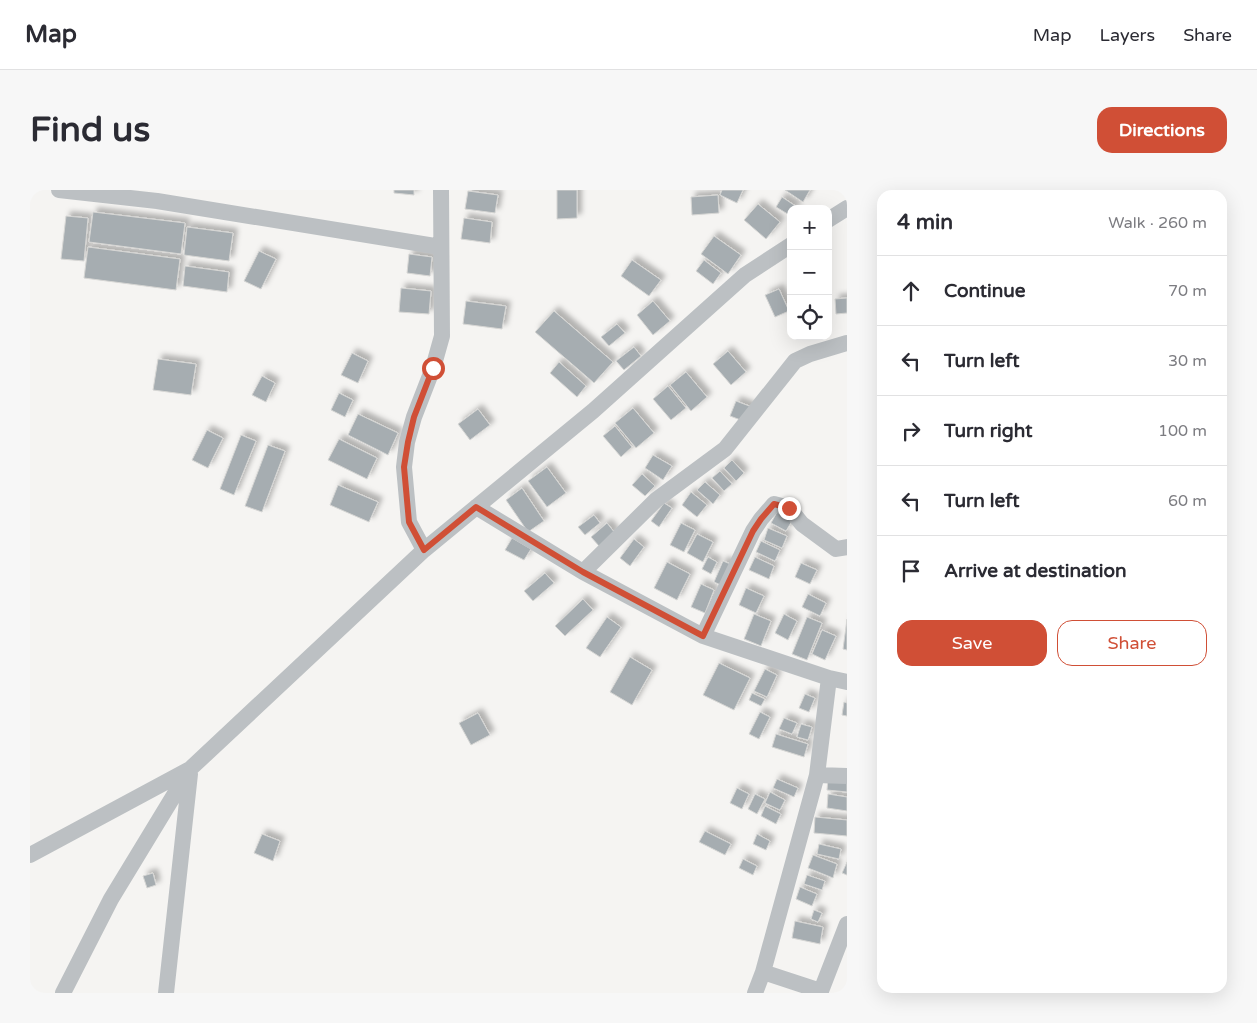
<!DOCTYPE html>
<meta charset="utf-8">
<style>
:root{--surface:#fff;--page:#f7f7f7;--text:#2b2b33;--muted:#7c7c81;--line:#e1e1e2;--accent:#d04f36}
body{margin:0;font-family:"Varela Round",sans-serif;background:var(--page);color:var(--text)}
.controls{position:absolute;right:15px;top:15px;display:grid;overflow:hidden;border-radius:10px;box-shadow:0 5px 20px #0002}
.controls button{width:45px;height:45px;display:grid;place-items:center;padding:0;border:0;border-bottom:1px solid var(--line);background:var(--surface);color:var(--text);font:25px sans-serif}
.stop{position:absolute;width:15px;height:15px;margin:-11px;border:4px solid #d04f36;border-radius:50%;background:#fff}
.stop.end{background:#d04f36;border-color:#fff;box-shadow:0 1px 5px #0008}
.list{margin:0;padding:0;list-style:none}
h2{display:flex;justify-content:space-between;align-items:center;height:65px;margin:0;padding:0 20px;font-size:21px}
h2 small{font-size:16px;font-weight:400;color:var(--muted)}
.list li{display:grid;grid-template-columns:32px 1fr auto;gap:15px;align-items:center;box-sizing:border-box;height:70px;padding:0 20px;border-top:1px solid var(--line)}
.list b{display:block;font-size:19px;white-space:nowrap}
.list em{font-size:16px;font-style:normal;color:var(--muted)}
.actions{display:flex;gap:10px;padding:15px 20px}
.actions a{flex:1;padding:11px 0;border:1px solid var(--accent);border-radius:15px;text-align:center;font-size:18px;color:var(--accent)}
.actions .main{background:var(--accent);color:#fff}
.icon{flex:none;width:28px;height:28px;fill:none;stroke:currentColor;stroke-width:2;stroke-linecap:round;stroke-linejoin:round}
.map{position:relative;flex:none;width:817px;height:803px;overflow:hidden;border-radius:15px}
header{display:flex;align-items:center;gap:30px;box-sizing:border-box;height:70px;padding:0 25px;background:var(--surface);border-bottom:1px solid var(--line)}
header strong{font-size:24px}
nav{display:flex;gap:28px;margin-inline-start:auto;font-size:18px}
.intro{display:flex;align-items:center;justify-content:space-between;box-sizing:border-box;height:120px;padding:0 30px}
h1{margin:0;font-size:35px}
.button{padding:12px 22px;border-radius:15px;background:var(--accent);color:#fff;font-size:18px;font-weight:700}
main{display:flex;gap:30px;padding:0 30px}
aside{flex:1;background:var(--surface);border-radius:15px;box-shadow:0 5px 20px #0002}
.map>svg:first-child{display:block}
</style>
<header>
<strong>Map</strong>
<nav><a>Map</a><a>Layers</a><a>Share</a></nav>
</header>
<div class="intro"><h1>Find us</h1><a class="button">Directions</a></div>
<main>
<div class="map">
<svg width="817" height="803" viewBox="0 0 817 803">
<defs>
<filter id="shadow"><feDropShadow dx="4.5" dy="-4.5" stdDeviation="2.5" flood-color="#0004"/></filter>
</defs>
<rect width="100%" height="100%" fill="#f5f4f2"/>
<path fill="#a6adb1" stroke="#d6d6d4" filter="url(#shadow)" d="M364,0H384V5L364,3Z
M527,0H547V28L527,29Z
M692,0H713L707,13L690,5Z
M755,0H780L773,12Z
M438,1L468,5L465,23L435,19Z
M688,5L689,23L662,25L661,7Z
M752,7L767,17L766,19H761V26L746,17Z
M728,14L750,32L736,49L714,30Z
M63,22L155,33L151,64L59,52Z
M36,26L58,28L54,71L31,69Z
M434,28L462,32L460,53L431,49Z
M157,37L203,43L199,71L154,65Z
M684,46L711,65L698,84L671,64Z
M58,57L150,69L146,100L54,88Z
M229,61L246,69L231,99L214,91Z
M379,64L402,67L400,86L377,83Z
M602,70L631,90L619,106L591,86Z
M674,70L691,83L683,94L666,81Z
M155,76L199,82L197,102L153,96Z
M371,98L401,101L399,124L369,122Z
M749,99L759,121L745,127L735,105Z
M817,108V123L806,124L805,109Z
M436,111L476,116L472,139L433,134Z
M623,111L640,131L623,145L607,125Z
M524,121L583,172L564,193L505,142Z
M587,134L595,143L579,156L571,147Z
M604,157L611,166L594,180L586,171Z
M698,161L716,182L701,195L683,174Z
M322,163L338,171L328,193L311,185Z
M128,169L166,174L161,205L123,200Z
M529,172L556,196L547,207L520,183Z
M656,182L677,207L661,221L640,195Z
M232,186L245,193L236,212L222,205Z
M638,196L656,218L641,230L623,209Z
M309,203L323,210L315,227L301,220Z
M706,211L722,217L716,232L700,226Z
M603,218L624,243L606,258L585,233Z
M448,219L460,235L440,250L428,234Z
M328,224L368,243L358,265L318,245Z
M585,236L602,257L591,267L573,246Z
M177,240L193,248L178,278L162,270Z
M211,245L226,251L204,305L190,299Z
M309,249L347,268L337,289L298,270Z
M238,255L255,261L232,322L215,316Z
M623,265L642,276L633,290L615,278Z
M702,270L714,283L706,291L694,278Z
M517,277L536,303L517,317L498,291Z
M690,281L702,294L694,301L682,288Z
M612,284L625,296L615,306L602,295Z
M675,292L690,305L683,314L667,300Z
M308,295L348,312L339,332L300,315Z
M492,298L514,331L498,342L476,310Z
M661,302L677,315L667,327L652,315Z
M634,313L642,318L629,337L621,331Z
M747,322L762,331L756,341L741,333Z
M564,325L570,333L555,345L548,337Z
M577,333L585,343L569,356L561,347Z
M651,333L665,340L654,362L640,355Z
M738,338L757,346L752,358L734,350Z
M667,344L683,352L673,372L657,363Z
M482,348L501,359L494,370L475,360Z
M604,349L614,357L600,376L590,368Z
M731,351L750,360L745,371L726,362Z
M678,367L687,372L681,384L672,379Z
M725,367L744,376L739,389L719,380Z
M693,371L703,375L693,396L684,392Z
M637,372L660,384L647,410L624,398Z
M771,373L787,380L780,394L765,387Z
M515,383L524,393L503,411L494,401Z
M671,394L684,400L675,423L661,417Z
M716,398L734,406L726,423L709,415Z
M778,404L796,413L790,426L772,417Z
M553,409L563,420L535,446L525,436Z
M724,424L741,431L731,456L714,449Z
M754,424L767,431L758,450L745,443Z
M577,427L591,437L570,467L556,458Z
M777,427L792,433L777,470L762,464Z
M817,429V460L813,459Z
M792,440L806,446L795,470L782,464Z
M600,467L622,480L602,515L580,502Z
M689,473L720,488L704,520L673,505Z
M735,479L747,485L737,507L724,501Z
M722,503L735,509L731,516L719,510Z
M775,504L785,508L779,522L769,518Z
M814,512L817,513V526L812,525Z
M730,522L740,527L729,549L719,544Z
M448,523L460,545L441,555L429,533Z
M754,528L767,533L762,544L749,539Z
M771,534L782,537L778,550L767,547Z
M746,544L778,554L774,567L742,557Z
M798,588L817,590V602L797,600Z
M747,589L768,598L764,607L743,598Z
M707,598L719,604L712,619L700,613Z
M740,602L755,610L750,620L735,613Z
M725,604L735,609L727,624L718,619Z
M798,604L817,607V621L797,618Z
M735,616L751,624L746,634L731,626Z
M785,627L817,630V646L784,643Z
M675,641L701,654L695,665L669,652Z
M232,644L250,651L243,671L224,663Z
M727,644L740,651L736,660L723,654Z
M789,654L811,659L809,669L787,664Z
M783,665L807,674L803,688L778,678Z
M713,669L727,676L723,685L709,678Z
M817,672V685L812,683Z
M123,683L126,695L117,698L113,686Z
M777,685L795,691L792,700L774,694Z
M770,697L787,704L782,716L766,709Z
M784,720L792,723L788,732L781,729Z
M765,731L793,737L790,754L762,748Z"/>
<g fill="none" stroke-linecap="round" stroke-linejoin="round">
<path stroke="#bcc0c3" stroke-width="16" d="M29,0L127,11L411,57
M798,30L817,18
M446,317L553,382L673,446L799,488L817,492
M394,360L379,332L374,277L377,252L384,227L403,178L412,146L411,0
M553,382L626,310L695,259L765,171L780,164L817,153
M673,446L723,341L731,329L744,314L759,318L772,334L806,359L817,357
M787,585L817,586
M0,665L160,579
M733,782L791,801L817,734
M33,803L81,709L160,579L394,360L563,221L715,85L761,55
M136,803L160,584
M725,803L733,782L787,585L799,488"/>
</g>
<g fill="none" stroke-linecap="round" stroke-linejoin="round">
<path stroke="#d04f36" stroke-width="6" d="M403,178L384,227L378,252L374,277L379,332L394,360L446,317L553,382L673,446L723,341L731,329L744,314L759,318"/>
</g>
</svg>
<div class="controls">
<button>+</button>
<button>−</button>
<button><svg class="icon" aria-label="locate" viewBox="0 0 24 24"><circle cx="12" cy="12" r="6"/><path d="M12 2v4M12 18v4M2 12h4M18 12h4"/></svg></button>
</div>
<div class="stop" style="left:403px;top:178px"></div>
<div class="stop end" style="left:759px;top:318px"></div>
</div>
<aside>
<h2>4 min<small>Walk · 260 m</small></h2>
<ul class="list">
<li><svg class="icon" aria-label="ahead" viewBox="0 0 24 24"><path d="M12 20V5M6 11l6-6 6 6"/></svg><div><b>Continue</b></div><em>70 m</em></li>
<li><svg class="icon" aria-label="left" viewBox="0 0 24 24"><path d="M17 20v-9H6M10 6l-5 5 5 5"/></svg><div><b>Turn left</b></div><em>30 m</em></li>
<li><svg class="icon" aria-label="right" viewBox="0 0 24 24"><path d="M7 20v-9h11M14 6l5 5-5 5"/></svg><div><b>Turn right</b></div><em>100 m</em></li>
<li><svg class="icon" aria-label="left" viewBox="0 0 24 24"><path d="M17 20v-9H6M10 6l-5 5 5 5"/></svg><div><b>Turn left</b></div><em>60 m</em></li>
<li><svg class="icon" aria-label="arrive" viewBox="0 0 24 24"><path d="M6 21V4h12l-3 4 3 4H6"/></svg><div><b>Arrive at destination</b></div></li>
</ul>
<div class="actions"><a class="main">Save</a><a>Share</a></div>
</aside>
</main>
